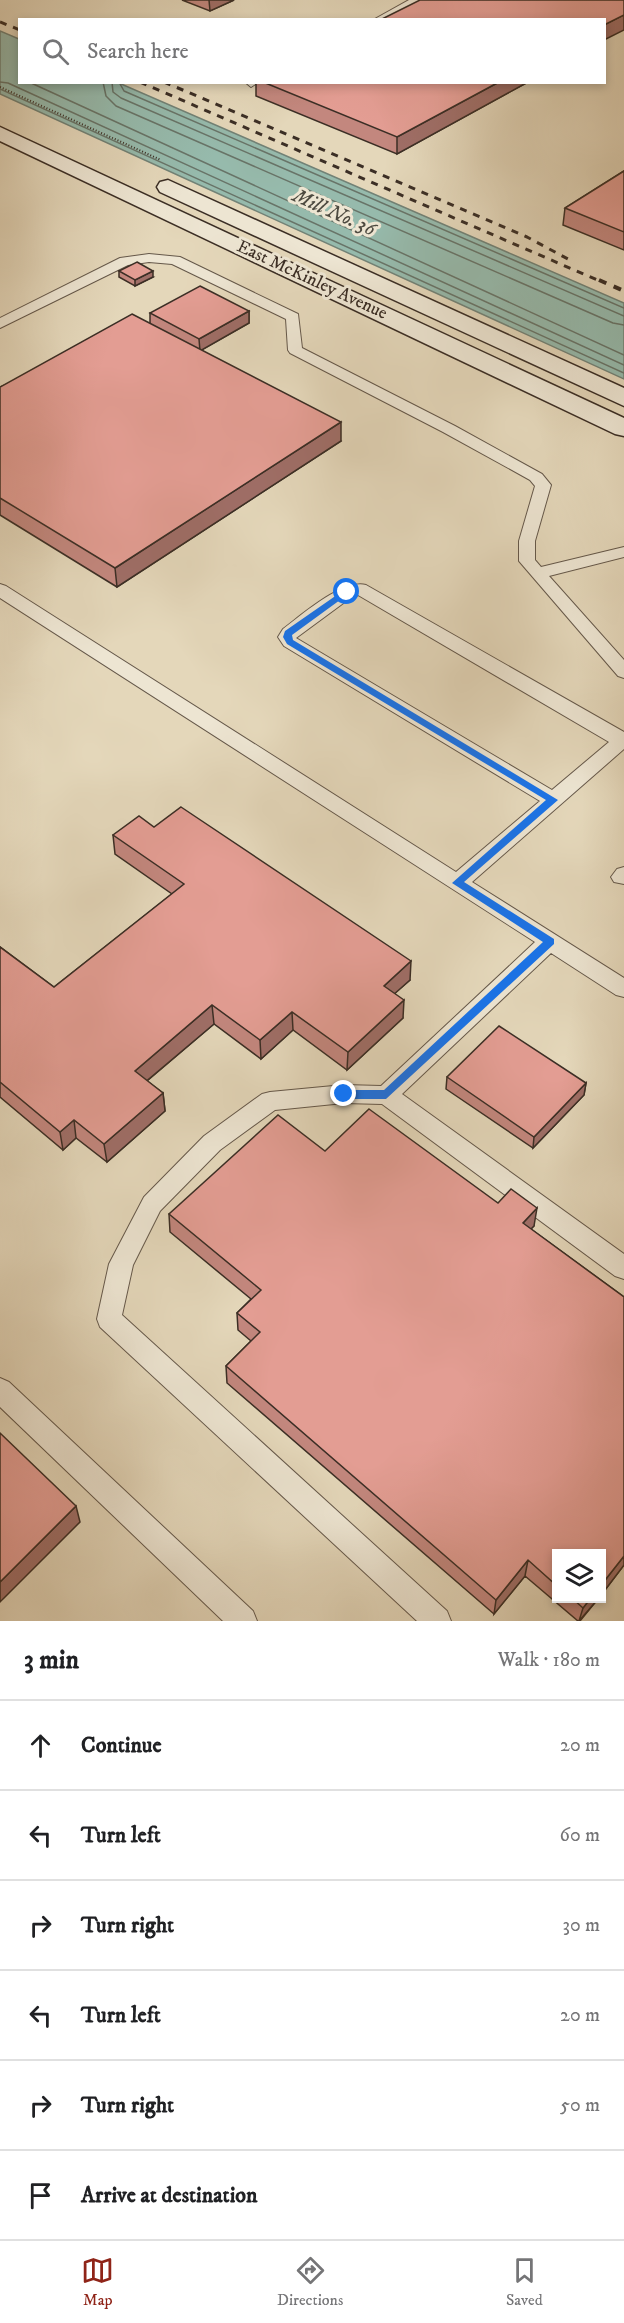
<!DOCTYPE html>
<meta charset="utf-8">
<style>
:root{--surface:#fff;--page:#f6f6f6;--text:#202124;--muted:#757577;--line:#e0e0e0;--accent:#8f2418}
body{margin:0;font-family:"IM FELL DW Pica",serif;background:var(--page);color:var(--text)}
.controls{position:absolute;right:18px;bottom:18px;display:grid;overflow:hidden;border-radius:0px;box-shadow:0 3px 9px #0003}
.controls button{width:54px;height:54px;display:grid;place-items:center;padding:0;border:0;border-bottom:2px solid var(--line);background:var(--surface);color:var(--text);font:30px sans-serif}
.stop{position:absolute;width:18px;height:18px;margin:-14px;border:4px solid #1a73e8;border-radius:50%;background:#fff}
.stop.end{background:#1a73e8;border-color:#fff;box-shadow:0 2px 6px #0008}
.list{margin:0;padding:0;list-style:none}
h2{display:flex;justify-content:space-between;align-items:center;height:78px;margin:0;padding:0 24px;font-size:26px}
h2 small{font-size:20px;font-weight:400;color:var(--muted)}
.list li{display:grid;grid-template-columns:39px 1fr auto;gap:18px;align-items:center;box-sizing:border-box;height:90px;padding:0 24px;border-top:2px solid var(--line)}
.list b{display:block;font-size:22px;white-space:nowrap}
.list em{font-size:20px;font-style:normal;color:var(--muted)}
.icon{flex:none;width:33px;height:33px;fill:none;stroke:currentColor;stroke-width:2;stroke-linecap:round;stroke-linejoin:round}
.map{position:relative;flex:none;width:624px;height:1621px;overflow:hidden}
.search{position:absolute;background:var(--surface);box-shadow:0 3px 9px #0003;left:18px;right:18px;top:18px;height:66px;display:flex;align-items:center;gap:15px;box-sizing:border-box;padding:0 21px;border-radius:0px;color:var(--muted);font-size:22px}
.sheet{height:618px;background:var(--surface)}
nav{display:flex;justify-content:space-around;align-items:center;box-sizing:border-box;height:84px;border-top:2px solid var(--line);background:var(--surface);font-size:16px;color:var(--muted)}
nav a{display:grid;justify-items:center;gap:3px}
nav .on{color:var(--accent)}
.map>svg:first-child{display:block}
</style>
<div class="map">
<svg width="624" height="1621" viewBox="0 0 624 1621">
<rect width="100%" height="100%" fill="#e4d7ba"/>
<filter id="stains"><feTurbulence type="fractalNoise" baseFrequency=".00333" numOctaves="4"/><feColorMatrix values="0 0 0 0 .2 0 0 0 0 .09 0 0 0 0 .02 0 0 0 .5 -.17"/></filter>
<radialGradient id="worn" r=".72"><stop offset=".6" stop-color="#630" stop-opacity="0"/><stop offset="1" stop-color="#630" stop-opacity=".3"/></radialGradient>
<path fill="#96baac" stroke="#728276" stroke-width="1.5" d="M0,31L19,39L20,82L119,83L624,303V379L0,94Z"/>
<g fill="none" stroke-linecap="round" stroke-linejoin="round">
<path stroke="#687468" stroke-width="1.5" d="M0,82L8,83L624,365
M29,82L624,355
M103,82L106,96L116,106L613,323L624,325
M112,82L113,92L121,98L624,316
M119,82L124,91L624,308
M0,89L624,373"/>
<defs>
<path id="lane" d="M409,0H424L388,20H373Z
M245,82H257V83L251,87Z
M149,254L180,257L298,314L302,348L455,426L542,474L551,485L535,541V560L541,567L624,547V557L549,576L624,660V678L618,676L519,561V541L535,486L530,480L443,432L290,353L288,350L286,319L172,264L149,262L128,265L0,328V318L120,258Z
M0,584L6,586L456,872L540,801L284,646L278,637L283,629C302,615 342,579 366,585L624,732V749L472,882L624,978V997L616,995L551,953L402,1094L624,1254V1279L615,1276L382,1104L344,1103L275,1110L220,1150L160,1211L133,1265L122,1315L447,1611L451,1621H417L100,1327L97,1319L109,1264L144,1197L204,1136L262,1094L270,1092L344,1085L381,1086L535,942L0,598ZM358,595L609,742L552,790L296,638L353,596Z
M624,867V884L614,882L611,877L617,869Z
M0,1378L9,1382L253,1611L257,1621H223L0,1407Z"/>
<path id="secondary" d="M0,127L624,418V436L615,434L0,141Z
M168,180L624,388V406L160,192L157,187L160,182Z"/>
</defs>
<use href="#lane" stroke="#65584a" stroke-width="2"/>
<use href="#secondary" stroke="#3b2e25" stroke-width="3"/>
<path stroke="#3b2e25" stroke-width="2" stroke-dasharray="1 2" stroke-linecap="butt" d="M0,87L161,160"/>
<use href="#lane" fill="#ede5d2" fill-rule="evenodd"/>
<use href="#secondary" fill="#ede5d2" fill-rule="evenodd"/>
<path stroke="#3b2e25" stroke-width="3" stroke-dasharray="7 7" stroke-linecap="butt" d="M0,22L20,30
M140,82L602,282
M164,82L527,237L568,259"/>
<path stroke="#3b2e25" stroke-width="4" stroke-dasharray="8 8" stroke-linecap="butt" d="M599,280L624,291"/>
</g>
<path fill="#c3877e" stroke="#3b2e25" stroke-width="1.5" d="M182,0H234L210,11Z
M256,82H528L397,154L256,96Z
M624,171V250L563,225L565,208Z
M119,271L153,277L135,286L119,277Z
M249,311V323L201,350L341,441L117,587L0,515V387L150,324V313Z
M154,827L410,980L395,993L403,1018L347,1070L293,1030L261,1059L214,1024L147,1081L163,1093L165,1111L107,1162L76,1138L63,1150L0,1097V947L54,987L172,894L115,854L113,835Z
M447,1077L586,1083L584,1095L533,1148L446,1089Z
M325,1151L498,1203L534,1226L531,1229L624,1297V1565L602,1594L556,1554V1599H598L580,1621H578L525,1576L494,1614L227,1383L226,1366L251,1341L238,1330L237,1313L251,1299L170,1232L169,1214Z"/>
<path fill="#9f6e67" stroke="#3b2e25" stroke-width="1.5" d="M209,0H234L210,11Z
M624,15V30L604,40V25Z
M499,82H528L397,154V137Z
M153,271V277L135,286V280Z
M249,311V323L200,351L199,339Z
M341,422V441L117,587L115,568Z
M411,961L410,980L383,1004L384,986Z
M404,1000L403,1018L347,1070L348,1052Z
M212,1005L214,1024L137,1089L135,1071Z
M292,1012L293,1030L261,1059L260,1040Z
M586,1083L584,1095L533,1148L534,1137Z
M163,1093L165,1111L107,1162L104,1144Z
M74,1120L76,1138L63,1150L60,1132Z
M537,1208L534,1226L520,1240L523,1223Z
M76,1506L80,1522L0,1602V1582Z
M624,1556V1565L602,1594V1584Z
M528,1560L525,1576L494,1614L496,1600Z
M590,1599H598L579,1621L583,1608Z"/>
<path fill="#e39d93" stroke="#3b2e25" stroke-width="1.5" d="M420,0H624V15L604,25V20H380Z
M263,82H499L397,137Z
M624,171V232L565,208Z
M137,262L153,271L135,280L119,271Z
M200,286L249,311L199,339L150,313Z
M132,314L341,422L115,568L0,498V387Z
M181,807L411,961L384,986L404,1000L348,1052L292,1012L260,1040L212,1005L135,1071L163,1093L104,1144L74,1120L60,1132L0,1082V947L54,987L184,884L113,835L139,816L154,827Z
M499,1026L586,1083L534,1137L447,1077Z
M369,1109L498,1203L511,1189L537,1208L523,1223L624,1297V1556L602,1584V1554H556V1585L528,1560L496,1600L226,1366L260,1332L237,1313L261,1290L169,1214L278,1115L325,1151Z
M0,1433L76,1506L0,1582Z
M573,1599H590L583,1608Z"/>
<path fill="#1a73e8" d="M344,590L351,592L292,635L293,640L558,800L464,882L554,939V944L386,1099H344L338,1094L344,1090H384L543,942L452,883L546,800L287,644L283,637L285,631Z"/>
<g text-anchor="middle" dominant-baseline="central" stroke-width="6" stroke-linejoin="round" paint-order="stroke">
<g font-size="18" fill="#3b2e25" stroke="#ede5d2">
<text transform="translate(312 280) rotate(25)">East McKinley Avenue</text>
</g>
<g font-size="20" font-style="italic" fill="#4d4a40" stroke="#ede5d2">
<text transform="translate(334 213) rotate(24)">Mill No. 36</text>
</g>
</g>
<rect width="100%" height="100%" filter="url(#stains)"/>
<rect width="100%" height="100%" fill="url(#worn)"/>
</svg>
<div class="controls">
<button><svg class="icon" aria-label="layers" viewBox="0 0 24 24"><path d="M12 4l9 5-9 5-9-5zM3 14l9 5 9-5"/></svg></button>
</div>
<div class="stop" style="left:347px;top:592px"></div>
<div class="stop end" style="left:344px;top:1094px"></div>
<div class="search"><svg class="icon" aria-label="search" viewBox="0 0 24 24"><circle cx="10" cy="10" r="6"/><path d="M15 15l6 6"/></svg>Search here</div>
</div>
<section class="sheet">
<h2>3 min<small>Walk · 180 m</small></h2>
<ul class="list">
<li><svg class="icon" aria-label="ahead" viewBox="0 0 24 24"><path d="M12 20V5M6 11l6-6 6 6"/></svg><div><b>Continue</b></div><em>20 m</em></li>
<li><svg class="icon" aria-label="left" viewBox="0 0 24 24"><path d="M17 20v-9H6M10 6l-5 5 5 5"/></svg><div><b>Turn left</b></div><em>60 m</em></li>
<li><svg class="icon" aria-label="right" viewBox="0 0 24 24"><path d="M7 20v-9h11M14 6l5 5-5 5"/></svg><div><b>Turn right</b></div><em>30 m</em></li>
<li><svg class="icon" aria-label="left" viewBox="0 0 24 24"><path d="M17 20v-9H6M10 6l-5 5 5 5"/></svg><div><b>Turn left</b></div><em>20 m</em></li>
<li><svg class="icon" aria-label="right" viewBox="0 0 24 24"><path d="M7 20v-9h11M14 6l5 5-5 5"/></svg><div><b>Turn right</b></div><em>50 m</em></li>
<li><svg class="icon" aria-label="arrive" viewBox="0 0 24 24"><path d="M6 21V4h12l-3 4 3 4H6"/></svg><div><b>Arrive at destination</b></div></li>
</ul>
</section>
<nav>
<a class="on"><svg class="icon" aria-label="map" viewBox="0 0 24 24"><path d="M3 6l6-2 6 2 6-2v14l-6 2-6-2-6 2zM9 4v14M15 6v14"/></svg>Map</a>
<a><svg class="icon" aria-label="directions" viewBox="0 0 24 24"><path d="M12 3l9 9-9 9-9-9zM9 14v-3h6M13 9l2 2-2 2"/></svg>Directions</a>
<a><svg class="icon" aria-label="saved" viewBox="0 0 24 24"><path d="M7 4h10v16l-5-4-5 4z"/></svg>Saved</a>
</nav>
